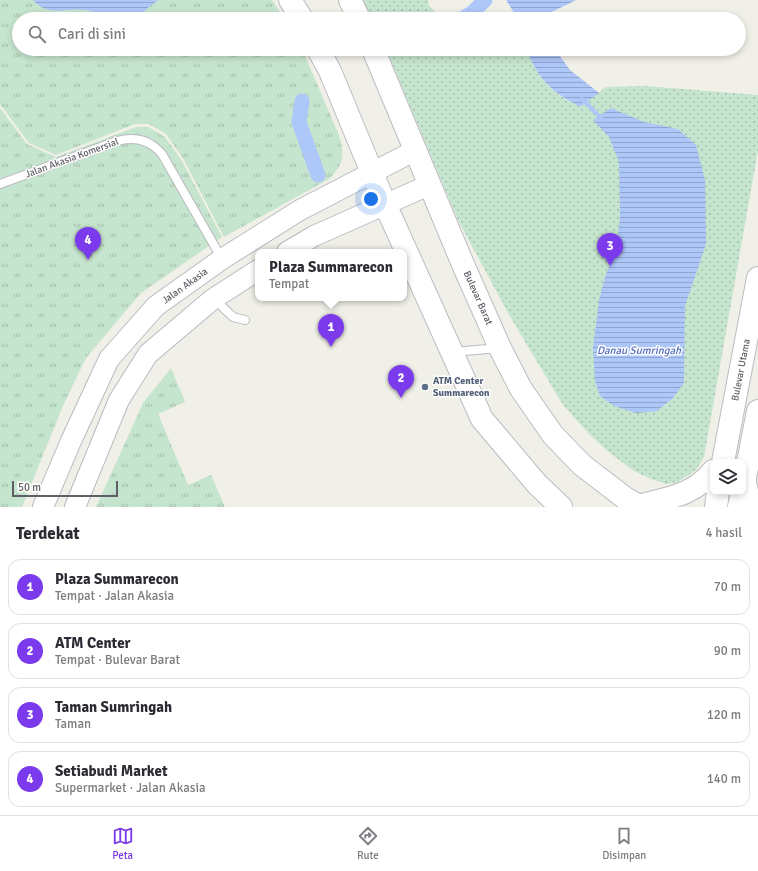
<!DOCTYPE html>
<html lang="id">
<meta charset="utf-8">
<style>
:root{--surface:#fff;--page:#f7f7f7;--text:#2b2b33;--muted:#7c7c81;--line:#e1e1e2;--accent:#7c3aed}
body{margin:0;font-family:Signika,sans-serif;background:var(--page);color:var(--text)}
.controls{position:absolute;right:12px;bottom:12px;display:grid;overflow:hidden;border-radius:8px;box-shadow:0 2px 6px #0003}
.controls button{width:36px;height:36px;display:grid;place-items:center;padding:0;border:0;border-bottom:1px solid var(--line);background:var(--surface);color:var(--text);font:20px sans-serif}
.scale{position:absolute;left:12px;bottom:10px;width:106px;box-sizing:border-box;padding-left:4px;border:2px solid #5f6067;border-top:0;font-size:11px;line-height:14px;white-space:nowrap;color:#5f6067;-webkit-text-stroke:3px #fff;paint-order:stroke}
.you{position:absolute;left:371px;top:199px;width:14px;height:14px;margin:-10px;border:3px solid #fff;border-radius:50%;background:#1a73e8;box-shadow:0 0 0 6px #1a73e833}
.badge{display:grid;place-items:center;width:26px;height:26px;border-radius:50%;background:var(--accent);color:#fff;font-size:13px;font-weight:700}
.pin{position:absolute;translate:-50% -33px;filter:drop-shadow(0 1px 2px #0008)}
.pin::after{content:'';position:absolute;top:21px;width:14px;height:12px;background:inherit;clip-path:polygon(0 0,100% 0,50% 100%)}
.popup{position:absolute;left:255px;top:249px;width:152px;height:52px;box-sizing:border-box;display:grid;place-content:center;border-radius:8px;background:var(--surface);filter:drop-shadow(0 1px 3px #0005);font-size:13px;white-space:nowrap;color:var(--muted)}
.popup b{font-size:15px;color:var(--text)}
.popup::after{content:'';position:absolute;left:50%;top:100%;margin-left:-8px;border:8px solid transparent;border-top-color:var(--surface)}
.list{margin:0;padding:0;list-style:none}
h2{display:flex;justify-content:space-between;align-items:center;height:52px;margin:0;padding:0 16px;font-size:17px}
h2 small{font-size:13px;font-weight:400;color:var(--muted)}
.list li{display:grid;grid-template-columns:26px 1fr auto;gap:12px;align-items:center;box-sizing:border-box;height:56px;margin:0 8px 8px;padding:0 8px;border:1px solid var(--line);border-radius:12px}
.list b{display:block;font-size:15px;white-space:nowrap}
.list p{margin:0;font-size:13px;white-space:nowrap;color:var(--muted)}
.list em{font-size:13px;font-style:normal;color:var(--muted)}
.icon{flex:none;width:22px;height:22px;fill:none;stroke:currentColor;stroke-width:2;stroke-linecap:round;stroke-linejoin:round}
.map{position:relative;flex:none;width:758px;height:507px;overflow:hidden}
.search{position:absolute;background:var(--surface);box-shadow:0 2px 6px #0003;left:12px;right:12px;top:12px;height:44px;display:flex;align-items:center;gap:10px;box-sizing:border-box;padding:0 14px;border-radius:22px;color:var(--muted);font-size:15px}
.sheet{height:308px;background:var(--surface)}
nav{display:flex;justify-content:space-around;align-items:center;box-sizing:border-box;height:56px;border-top:1px solid var(--line);background:var(--surface);font-size:11px;color:var(--muted)}
nav a{display:grid;justify-items:center;gap:2px}
nav .on{color:var(--accent)}
.map>svg:first-child{display:block}
</style>
<div class="map">
<svg width="758" height="507" viewBox="0 0 758 507">
<defs>
<pattern id="grass-tufts" width="24" height="20" patternUnits="userSpaceOnUse"><rect width="24" height="20" fill="#c6e5ce"/><path d="M3 7l-1-3M5 7V3M7 7l1-3M15 17l-1-3M17 17v-4M19 17l1-3" fill="none" stroke="#a4bdab"/></pattern>
<pattern id="park-dots" width="8" height="8" patternUnits="userSpaceOnUse"><rect width="8" height="8" fill="#c6e5ce"/><path d="M2 2h.1M6 6h.1" fill="none" stroke="#a4bdab" stroke-width="1.8" stroke-linecap="round"/></pattern>
<pattern id="water-rules" width="6" height="5" patternUnits="userSpaceOnUse"><rect width="6" height="5" fill="#aec7f9"/><path d="M0 2.5h6" fill="none" stroke="#91a5cd"/></pattern>
</defs>
<rect width="100%" height="100%" fill="#f0f0e8"/>
<path fill="url(#grass-tufts)" d="M0,0H272L285,19H19V49H302L339,135C345,155 344,164 329,179L224,237L184,160L166,134L149,124H135L56,155L29,143L0,104Z
M0,108L27,144L56,157L136,127H148L165,137L182,161L222,237L141,293L86,358L63,406L22,507H0Z
M171,368L185,402L158,414L188,485L211,475L225,507H96L143,403Z"/>
<path fill="url(#park-dots)" d="M359,0H428L429,6L443,19H370Z
M386,49H526C540,82 549,90 580,107L606,87L645,86L758,95V150L704,457L696,470L678,482L666,484L651,479L634,471L610,453L590,435L563,405L508,313L458,220Z"/>
<path fill="url(#water-rules)" d="M33,0H158C150,6 140,16 130,19C114,22 100,12 85,10C66,7 48,18 33,0Z
M506,0H576C566,6 555,9 545,16V19H518Z
M526,49H555L570,70L599,93L580,107C550,90 540,82 526,49Z
M611,108L644,122L678,129L696,145L705,180L706,244L685,306L684,383L673,398L657,411L636,413L614,406L600,396L595,381L593,348L599,300L605,277L617,246L620,217L619,162L609,137L593,120Z"/>
<g fill="none" stroke-linecap="round" stroke-linejoin="round">
<path stroke="#aec7f9" stroke-width="4" d="M582,99L601,118"/>
<path stroke="#aec7f9" stroke-width="15" d="M462,19L472,13L485,0
M302,101L299,122L318,175"/>
<defs>
<path id="service" d="M0,184L117,141C135,136 150,140 162,154L222,259
M214,299L233,317L245,320
M453,352L499,348"/>
<path id="tertiary" d="M287,252L314,236L429,185
M745,479L752,507
M43,507L71,441L109,359L156,306L222,259L300,210L416,150
M75,507L119,400L148,354L213,299L258,270"/>
<path id="secondary" d="M290,0L302,19
M350,0L359,19
M318,49L330,71L385,204L482,419L537,484L561,507
M373,49L462,262L500,348L521,389L553,435L582,465L625,498L641,507
M723,462L758,278
M743,488L758,411
M638,506C667,498 693,496 713,471
M716,507L718,492
M739,507L742,492"/>
</defs>
<use href="#service" stroke="#b9bac0" stroke-width="10"/>
<use href="#tertiary" stroke="#b9bac0" stroke-width="22"/>
<use href="#secondary" stroke="#bbbcc2" stroke-width="24"/>
<use href="#service" stroke="#fff" stroke-width="8"/>
<use href="#tertiary" stroke="#fff" stroke-width="20"/>
<use href="#secondary" stroke="#fff" stroke-width="22"/>
</g>
<circle fill="#5c6f8a" stroke="#fff" stroke-width="1.5" cx="425" cy="387" r="4"/>
<g text-anchor="middle" dominant-baseline="central" stroke-width="3" stroke-linejoin="round" paint-order="stroke">
<g font-size="10" fill="#5f6067" stroke="#fff">
<text transform="translate(72 158) rotate(-20)">Jalan Akasia Komersial</text>
<text transform="translate(185 286) rotate(-36)">Jalan Akasia</text>
<text transform="translate(478 298) rotate(66)">Bulevar Barat</text>
<text transform="translate(741 370) rotate(-79)">Bulevar Utama</text>
</g>
<g font-size="10" font-weight="bold" fill="#4e5e75" stroke="#fff" text-anchor="start">
<text x="433" y="381">ATM Center<tspan x="433" dy="12">Summarecon</tspan></text>
</g>
<g font-size="11" font-style="italic" fill="#516cbd" stroke="#fff">
<text x="639" y="350">Danau Sumringah</text>
</g>
</g>
</svg>
<div class="controls">
<button><svg class="icon" aria-label="layers" viewBox="0 0 24 24"><path d="M12 4l9 5-9 5-9-5zM3 14l9 5 9-5"/></svg></button>
</div>
<div class="scale">50 m</div>
<div class="you"></div>
<div class="pin badge" style="left:331px;top:347px">1</div>
<div class="popup"><b>Plaza Summarecon</b>Tempat</div>
<div class="pin badge" style="left:401px;top:398px">2</div>
<div class="pin badge" style="left:610px;top:266px">3</div>
<div class="pin badge" style="left:88px;top:260px">4</div>
<div class="search"><svg class="icon" aria-label="search" viewBox="0 0 24 24"><circle cx="10" cy="10" r="6"/><path d="M15 15l6 6"/></svg>Cari di sini</div>
</div>
<section class="sheet">
<h2>Terdekat<small>4 hasil</small></h2>
<ul class="list">
<li><span class="badge">1</span><div><b>Plaza Summarecon</b><p>Tempat · Jalan Akasia</p></div><em>70 m</em></li>
<li><span class="badge">2</span><div><b>ATM Center</b><p>Tempat · Bulevar Barat</p></div><em>90 m</em></li>
<li><span class="badge">3</span><div><b>Taman Sumringah</b><p>Taman</p></div><em>120 m</em></li>
<li><span class="badge">4</span><div><b>Setiabudi Market</b><p>Supermarket · Jalan Akasia</p></div><em>140 m</em></li>
</ul>
</section>
<nav>
<a class="on"><svg class="icon" aria-label="map" viewBox="0 0 24 24"><path d="M3 6l6-2 6 2 6-2v14l-6 2-6-2-6 2zM9 4v14M15 6v14"/></svg>Peta</a>
<a><svg class="icon" aria-label="directions" viewBox="0 0 24 24"><path d="M12 3l9 9-9 9-9-9zM9 14v-3h6M13 9l2 2-2 2"/></svg>Rute</a>
<a><svg class="icon" aria-label="saved" viewBox="0 0 24 24"><path d="M7 4h10v16l-5-4-5 4z"/></svg>Disimpan</a>
</nav>
